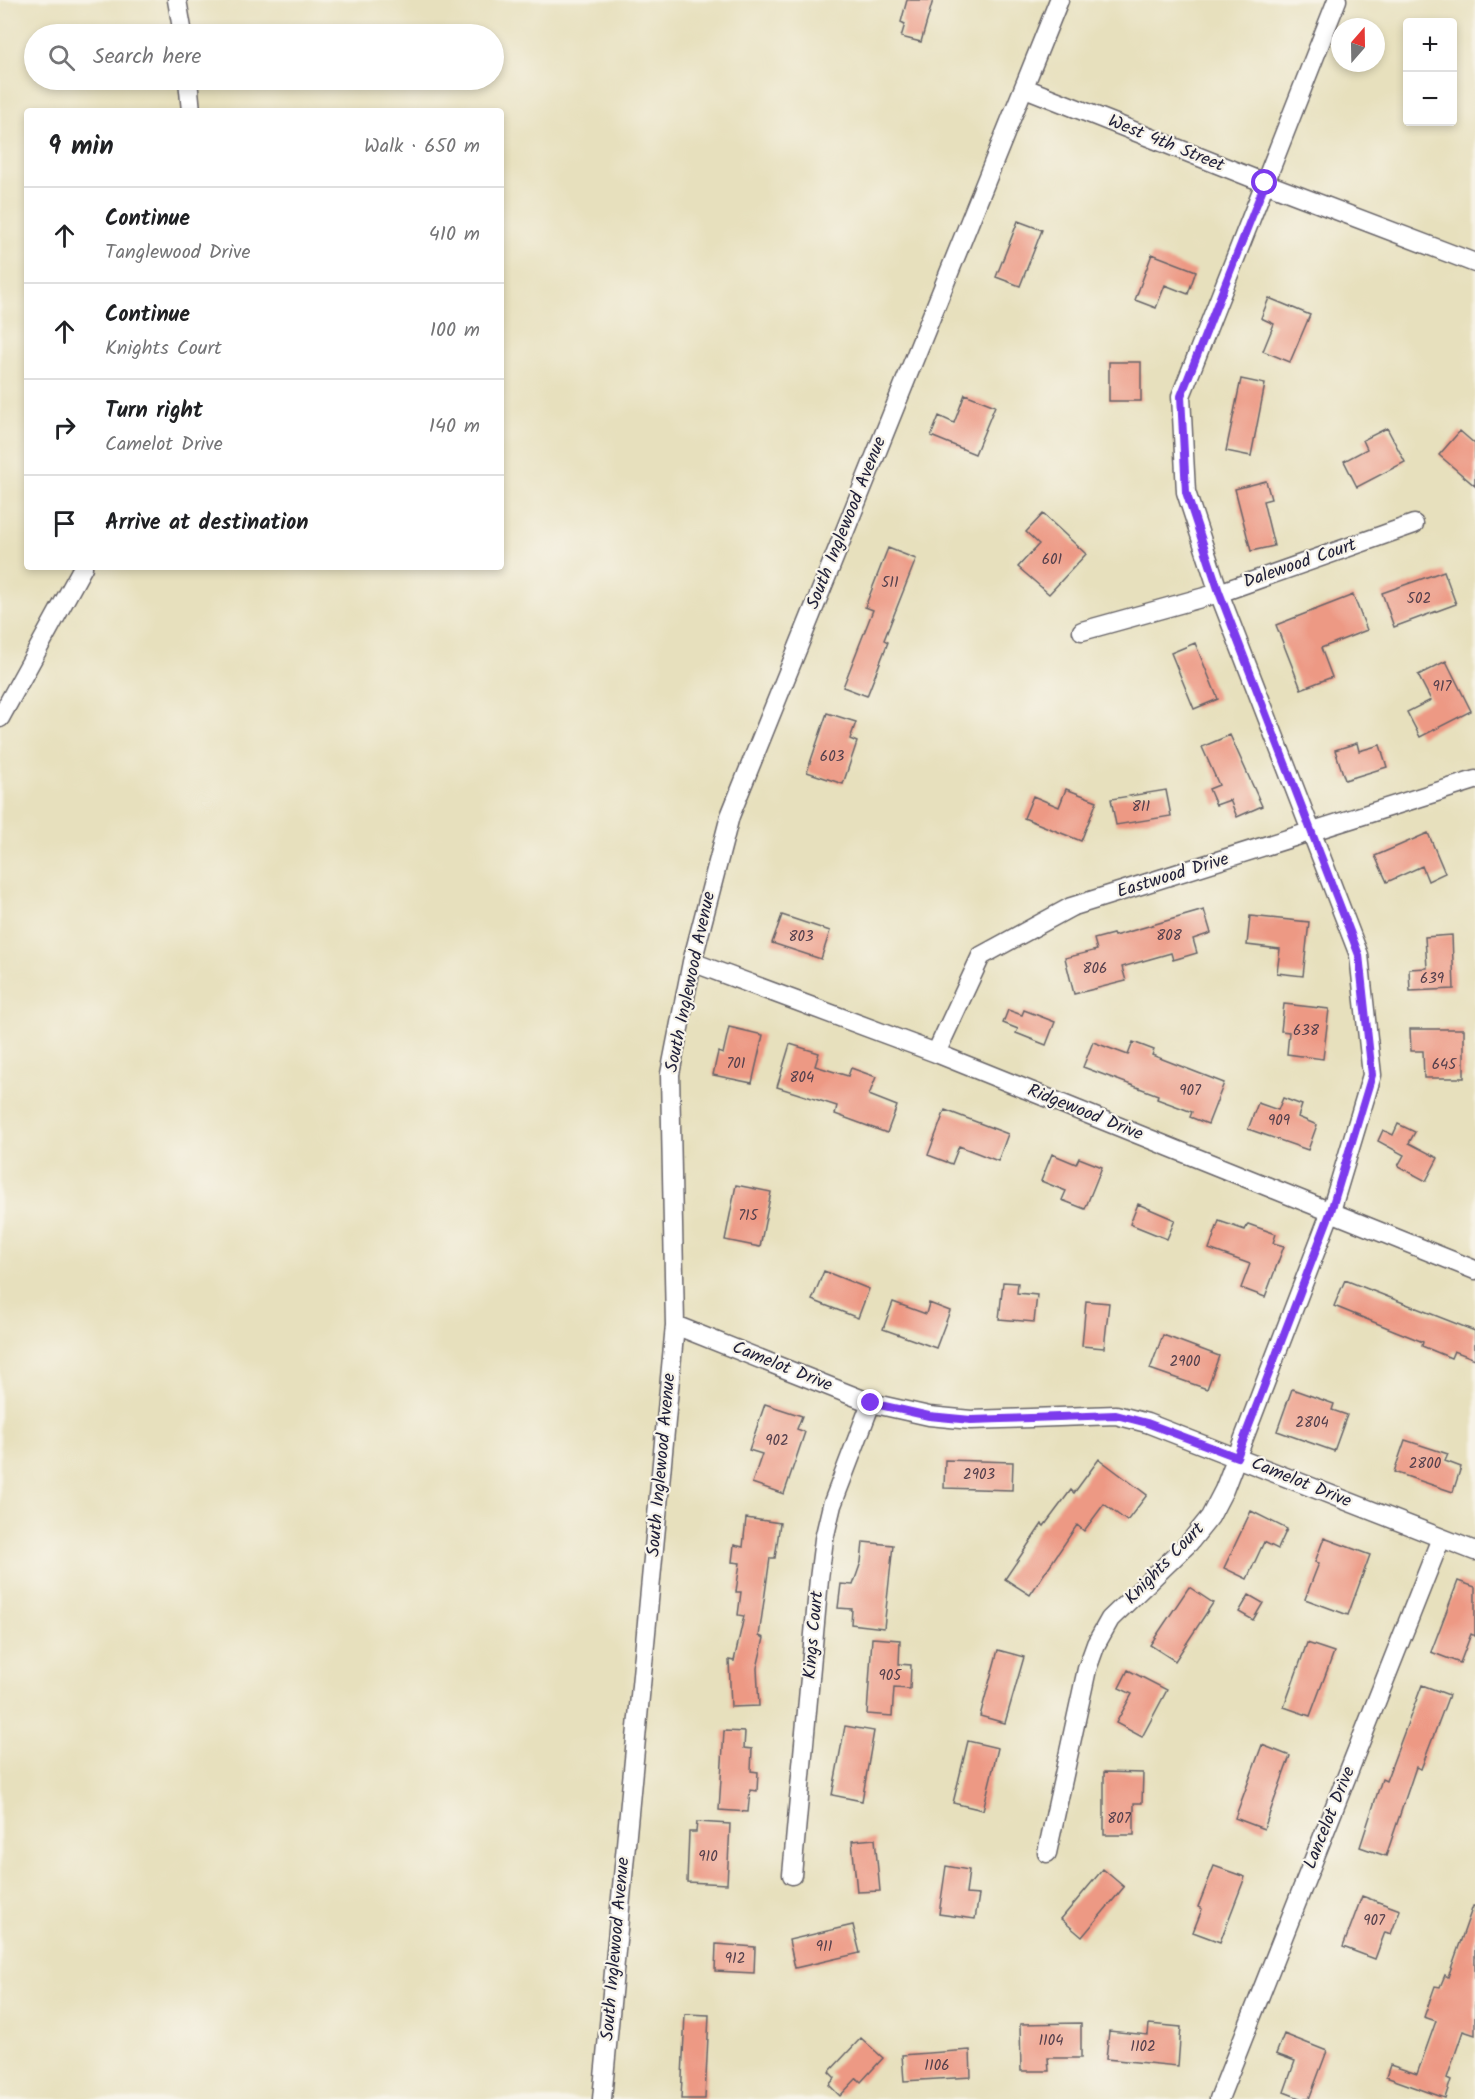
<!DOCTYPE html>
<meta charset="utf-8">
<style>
:root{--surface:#fff;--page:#f6f6f6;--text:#202124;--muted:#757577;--line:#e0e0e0}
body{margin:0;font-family:Kalam,sans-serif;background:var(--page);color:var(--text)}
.controls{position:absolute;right:18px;top:18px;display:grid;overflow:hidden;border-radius:6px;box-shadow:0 3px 9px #0003}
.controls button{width:54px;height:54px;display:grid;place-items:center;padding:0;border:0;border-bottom:2px solid var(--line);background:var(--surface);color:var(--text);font:30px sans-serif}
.compass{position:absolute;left:1331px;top:18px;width:54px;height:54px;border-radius:50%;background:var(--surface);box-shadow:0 3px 9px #0003;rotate:20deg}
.stop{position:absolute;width:18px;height:18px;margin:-14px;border:4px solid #7c3aed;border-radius:50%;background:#fff}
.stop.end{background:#7c3aed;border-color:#fff;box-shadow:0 2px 6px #0008}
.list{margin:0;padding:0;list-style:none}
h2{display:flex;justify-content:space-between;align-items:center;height:78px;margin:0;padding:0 24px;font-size:26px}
h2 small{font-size:20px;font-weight:400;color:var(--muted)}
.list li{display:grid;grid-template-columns:39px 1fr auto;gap:18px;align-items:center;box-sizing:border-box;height:96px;padding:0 24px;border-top:2px solid var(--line)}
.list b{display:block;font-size:22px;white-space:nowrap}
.list p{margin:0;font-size:20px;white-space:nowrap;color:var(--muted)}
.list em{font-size:20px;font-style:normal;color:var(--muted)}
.icon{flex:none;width:33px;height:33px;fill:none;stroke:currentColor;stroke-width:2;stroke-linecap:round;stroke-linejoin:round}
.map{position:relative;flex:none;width:1475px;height:2099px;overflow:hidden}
.search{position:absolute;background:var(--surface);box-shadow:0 3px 9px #0003;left:24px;top:24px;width:480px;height:66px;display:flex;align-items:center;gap:15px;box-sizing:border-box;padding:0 21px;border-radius:33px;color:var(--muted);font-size:22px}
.panel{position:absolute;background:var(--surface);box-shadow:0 3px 9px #0003;left:24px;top:108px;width:480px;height:462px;border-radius:6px}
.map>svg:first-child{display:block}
</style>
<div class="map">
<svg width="1475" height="2099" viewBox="0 0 1475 2099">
<rect width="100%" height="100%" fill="#f7f3e8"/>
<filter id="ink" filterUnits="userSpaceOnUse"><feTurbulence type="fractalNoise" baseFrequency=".0167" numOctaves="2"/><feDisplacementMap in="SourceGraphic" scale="12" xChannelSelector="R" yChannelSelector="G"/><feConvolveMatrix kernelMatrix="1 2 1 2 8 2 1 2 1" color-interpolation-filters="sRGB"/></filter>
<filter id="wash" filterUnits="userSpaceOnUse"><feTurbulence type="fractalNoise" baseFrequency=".008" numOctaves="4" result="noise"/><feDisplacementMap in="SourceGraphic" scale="24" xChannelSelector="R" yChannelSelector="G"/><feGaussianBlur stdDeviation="1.35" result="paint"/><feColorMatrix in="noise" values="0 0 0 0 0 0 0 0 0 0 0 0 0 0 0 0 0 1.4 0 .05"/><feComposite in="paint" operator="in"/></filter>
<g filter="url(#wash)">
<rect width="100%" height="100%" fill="#e7e0bd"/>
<g id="blocks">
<path fill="#ed9984" d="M907,0H933L921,42L901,37L905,24L901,22Z
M1018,221L1042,230L1020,286L996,277Z
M1152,254L1196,271L1188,294L1165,285L1156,308L1135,300Z
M1269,298L1310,315L1290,362L1263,351L1274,324L1261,318Z
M1109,362H1141V401H1109Z
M1241,379L1265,384L1251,456L1226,451Z
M965,394L995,406L975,454L931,436L939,416L954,423Z
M1387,428L1405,462L1357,487L1344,461L1367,449L1363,440Z
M1460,431L1475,444V486L1439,455Z
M1266,481L1271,499L1263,501L1274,546L1251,551L1235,489Z
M1043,514L1086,554L1049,594L1018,567L1039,544L1026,532Z
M888,548L916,559L884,640L888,642L867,696L843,687L873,610L865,607Z
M1444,571L1456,604L1394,627L1382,593Z
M1353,595L1367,630L1321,648L1332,677L1301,689L1276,625Z
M1195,643L1218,699L1194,709L1171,653Z
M1446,661L1471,711L1420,737L1407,712L1431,700L1418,675Z
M827,713L856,722L850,739L857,742L843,784L807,772Z
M1230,735L1262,806L1237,817L1230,800L1216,805L1209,789L1219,785L1202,747Z
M1357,743L1359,751L1380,745L1387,767L1345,780L1335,750Z
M1066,789L1097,801L1081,841L1024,818L1033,796L1059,807Z
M1166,790L1171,816L1116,825L1111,799Z
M1428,833L1445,873L1428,881L1422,866L1387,882L1375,856Z
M1204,910L1211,933L1193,939L1197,953L1173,960L1171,953L1122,967L1126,981L1074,994L1065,958L1097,950L1094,939L1113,934L1114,936Z
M782,915L830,931L821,959L772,943Z
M1250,916L1309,922L1303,976L1277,973L1280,949L1247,945Z
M1452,935L1454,989L1410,991L1409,969L1427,968L1425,937Z
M1284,1004L1329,1009L1323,1059L1287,1054L1289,1032L1281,1031Z
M1008,1010L1022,1015L1024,1010L1055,1022L1046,1045L1016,1033L1018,1029L1003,1023Z
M729,1027L763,1035L752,1083L713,1075L718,1052L723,1054Z
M1410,1029H1464V1078H1424L1423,1051H1411Z
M1093,1042L1128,1055L1133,1042L1154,1050L1152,1055L1224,1083L1208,1124L1190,1117L1192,1112L1157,1099L1158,1095L1083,1067Z
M790,1044L819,1053L815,1066L848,1076L851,1068L876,1077L869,1095L897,1106L887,1133L835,1114L837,1106L777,1087Z
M1283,1098L1302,1105L1298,1117L1317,1125L1308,1150L1248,1129L1258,1103L1278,1110Z
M945,1110L1008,1134L998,1161L959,1146L952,1164L928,1155Z
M1398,1124L1415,1132L1409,1143L1438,1158L1426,1181L1398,1166L1404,1155L1378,1141L1383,1130L1393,1135Z
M1052,1154L1076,1164L1079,1158L1102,1167L1085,1209L1062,1200L1066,1191L1041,1181Z
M736,1185L771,1192L760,1247L725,1240Z
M1138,1204L1175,1220L1167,1239L1130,1224Z
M1219,1221L1245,1230L1248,1224L1276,1234L1273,1243L1284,1246L1265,1297L1241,1288L1250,1264L1209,1249Z
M824,1271L869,1289L858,1318L812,1300Z
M1345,1280L1475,1331V1359L1454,1351L1451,1358L1422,1346L1423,1342L1334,1306Z
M1003,1282L1018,1283L1017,1293L1037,1295L1034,1322L999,1319Z
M1086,1301L1109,1303L1104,1348L1082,1346Z
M893,1302L926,1314L929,1303L950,1311L936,1348L883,1329Z
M1163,1335L1219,1356L1207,1389L1150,1369Z
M1292,1389L1334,1404L1332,1410L1347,1415L1334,1451L1277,1431Z
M765,1404L802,1416L797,1429L805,1432L784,1494L752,1483L762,1454L749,1450Z
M1405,1440L1448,1454L1445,1461L1461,1467L1453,1492L1394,1472Z
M1099,1459L1147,1495L1127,1521L1104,1504L1084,1531L1077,1525L1030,1595L1005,1579L1042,1524L1044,1526L1071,1490L1074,1493Z
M945,1460L1013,1462L1012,1490L944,1488Z
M1251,1511L1287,1529L1278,1549L1264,1542L1247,1579L1224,1568Z
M746,1518L780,1523L775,1558H770L759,1636L764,1638L757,1668L759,1706L731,1707L729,1660L734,1661L744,1616L738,1615L741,1592H736L740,1563L732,1562L734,1545L743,1547Z
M1324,1538L1370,1555L1348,1615L1305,1599L1319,1563L1315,1562Z
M863,1542L893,1545L884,1628L851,1624L852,1609L838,1608L841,1584L853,1585L861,1562Z
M1458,1581L1475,1587V1636L1471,1634L1460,1663L1431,1652Z
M1189,1587L1213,1603L1175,1661L1150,1645Z
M1249,1595L1263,1603L1253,1620L1239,1612Z
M872,1638L900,1640L899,1664L911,1665L910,1689L894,1688L892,1716L867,1714Z
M1307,1643L1334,1652L1310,1716L1284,1707Z
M998,1650L1024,1657L1005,1723L980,1716Z
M1128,1670L1167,1690L1142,1737L1116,1723L1132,1694L1119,1688Z
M1422,1685L1449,1695L1421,1769L1416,1767L1386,1856L1360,1847L1382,1779L1386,1781Z
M845,1726L874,1731L862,1801L832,1795Z
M724,1731L745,1732L744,1748L752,1749L751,1771L758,1772L757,1791L750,1790L748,1812L719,1810Z
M968,1741L998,1748L983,1810L953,1803Z
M1262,1745L1290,1756L1264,1829L1235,1818Z
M1104,1772L1143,1773L1142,1803H1134V1835H1104Z
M697,1822L730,1824L727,1884L687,1882L689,1832H696Z
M875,1839L880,1891L857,1892L852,1841Z
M946,1866L969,1870L966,1894L979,1895L975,1919L939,1914Z
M1214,1866L1245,1877L1220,1942L1193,1932L1202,1909L1198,1907Z
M1103,1869L1124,1887L1082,1937L1061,1919Z
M1362,1896L1400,1910L1391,1934L1385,1932L1375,1959L1343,1947Z
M1473,1906H1475V2035L1463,2031L1447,2078L1451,2080L1445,2098L1386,2077L1390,2065L1417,2074L1436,2021L1424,2017L1435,1986L1440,1987L1445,1975L1448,1977Z
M853,1925L860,1953L795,1968L789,1940Z
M716,1944L755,1947L754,1973L715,1971Z
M685,2014L709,2015L705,2099H681Z
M1081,2023V2058H1048L1049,2071H1021L1020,2024Z
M1149,2024L1181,2027L1178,2066L1106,2059L1109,2031L1148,2035Z
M1284,2034L1327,2051L1309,2099H1302L1284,2092L1295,2061L1276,2054Z
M861,2038L883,2058L861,2082L857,2078L840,2096L829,2085L835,2078L829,2072Z
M970,2050L971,2077L904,2081L902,2055Z"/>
</g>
</g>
<g filter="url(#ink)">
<use href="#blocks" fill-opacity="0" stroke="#676468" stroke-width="1.5"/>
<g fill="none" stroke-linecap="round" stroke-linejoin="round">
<defs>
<path id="minor" d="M177,0L183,34
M188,80L191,111
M1025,88L1265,183L1475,263
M1082,631L1219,593L1414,524
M0,718L83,567
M692,962L936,1053L1475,1270
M936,1053L981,956L1071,907L1475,780
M675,1325L871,1403L929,1416L971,1420L1116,1415L1147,1423L1475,1551
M1047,1853L1087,1669L1096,1644L1110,1619L1189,1543L1210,1517L1224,1490L1331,1211L1372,1075L1359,955L1219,593L1186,492L1181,396L1337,0
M792,1875L819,1579L824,1539L832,1505L871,1403
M602,2099L675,1325L670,1074L692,962L730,816L1059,0
M1219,2099L1441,1538"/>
</defs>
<use href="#minor" stroke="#676468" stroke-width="21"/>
<use href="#minor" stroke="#fff" stroke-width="18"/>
</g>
</g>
<g fill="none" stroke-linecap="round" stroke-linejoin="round" filter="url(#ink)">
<path stroke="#7c3aed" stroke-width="8" d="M871,1403L929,1416L971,1420L1116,1415L1147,1423L1237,1457L1331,1211L1372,1075L1359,955L1219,592L1186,492L1181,396L1265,183"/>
</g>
<g text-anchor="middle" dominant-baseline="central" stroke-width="4.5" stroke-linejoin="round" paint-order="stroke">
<g font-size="15" fill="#55404d">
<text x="1052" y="560">601</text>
<text x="890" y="583">511</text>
<text x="1419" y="599">502</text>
<text x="1442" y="687">917</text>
<text x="832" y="757">603</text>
<text x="1141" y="807">811</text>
<text x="1169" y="936">808</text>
<text x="801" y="937">803</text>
<text x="1095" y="969">806</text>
<text x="1432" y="979">639</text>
<text x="1306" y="1031">638</text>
<text x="736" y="1064">701</text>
<text x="1444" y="1065">645</text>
<text x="802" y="1078">804</text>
<text x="1190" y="1091">907</text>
<text x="1279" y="1121">909</text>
<text x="748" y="1216">715</text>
<text x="1185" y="1362">2900</text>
<text x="1312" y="1423">2804</text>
<text x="777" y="1441">902</text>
<text x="1425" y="1464">2800</text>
<text x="979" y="1475">2903</text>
<text x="890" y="1676">905</text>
<text x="1119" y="1819">807</text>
<text x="708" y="1857">910</text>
<text x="1374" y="1921">907</text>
<text x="824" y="1947">911</text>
<text x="735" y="1959">912</text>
<text x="1051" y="2041">1104</text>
<text x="1143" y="2047">1102</text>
<text x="937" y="2066">1106</text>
</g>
<g font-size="18" fill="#22223b" stroke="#f7f3e8">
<text transform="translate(1166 144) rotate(22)">West 4th Street</text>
<text transform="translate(847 523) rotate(-68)">South Inglewood Avenue</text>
<text transform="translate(1300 564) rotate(-19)">Dalewood Court</text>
<text transform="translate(1173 876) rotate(-17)">Eastwood Drive</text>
<text transform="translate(691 982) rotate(-78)">South Inglewood Avenue</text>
<text transform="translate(1085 1113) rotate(22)">Ridgewood Drive</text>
<text transform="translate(782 1367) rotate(22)">Camelot Drive</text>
<text transform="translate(662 1465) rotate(-85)">South Inglewood Avenue</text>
<text transform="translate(1301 1483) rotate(22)">Camelot Drive</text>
<text transform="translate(1165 1564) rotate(-46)">Knights Court</text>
<text transform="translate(814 1635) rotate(-85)">Kings Court</text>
<text transform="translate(1330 1818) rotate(-68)">Lancelot Drive</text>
<text transform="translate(616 1949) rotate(-85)">South Inglewood Avenue</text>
</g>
</g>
</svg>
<div class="controls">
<button>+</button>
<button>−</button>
</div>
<svg class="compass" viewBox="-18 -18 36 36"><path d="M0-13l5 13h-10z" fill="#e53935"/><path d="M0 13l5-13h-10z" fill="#757577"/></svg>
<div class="stop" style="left:1265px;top:183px"></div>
<div class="stop end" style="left:871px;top:1403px"></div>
<div class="search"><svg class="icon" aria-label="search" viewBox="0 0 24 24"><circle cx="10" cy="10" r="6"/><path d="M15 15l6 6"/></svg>Search here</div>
<section class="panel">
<h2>9 min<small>Walk · 650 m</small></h2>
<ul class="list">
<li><svg class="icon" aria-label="ahead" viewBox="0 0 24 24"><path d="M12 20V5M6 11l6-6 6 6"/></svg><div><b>Continue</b><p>Tanglewood Drive</p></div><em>410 m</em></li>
<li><svg class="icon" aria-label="ahead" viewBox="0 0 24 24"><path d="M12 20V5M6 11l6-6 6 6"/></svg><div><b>Continue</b><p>Knights Court</p></div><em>100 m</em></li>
<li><svg class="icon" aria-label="right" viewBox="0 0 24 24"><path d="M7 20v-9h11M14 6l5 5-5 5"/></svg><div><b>Turn right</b><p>Camelot Drive</p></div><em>140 m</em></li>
<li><svg class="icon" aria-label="arrive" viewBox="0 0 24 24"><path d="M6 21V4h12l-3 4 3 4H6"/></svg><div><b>Arrive at destination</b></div></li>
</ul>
</section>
</div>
